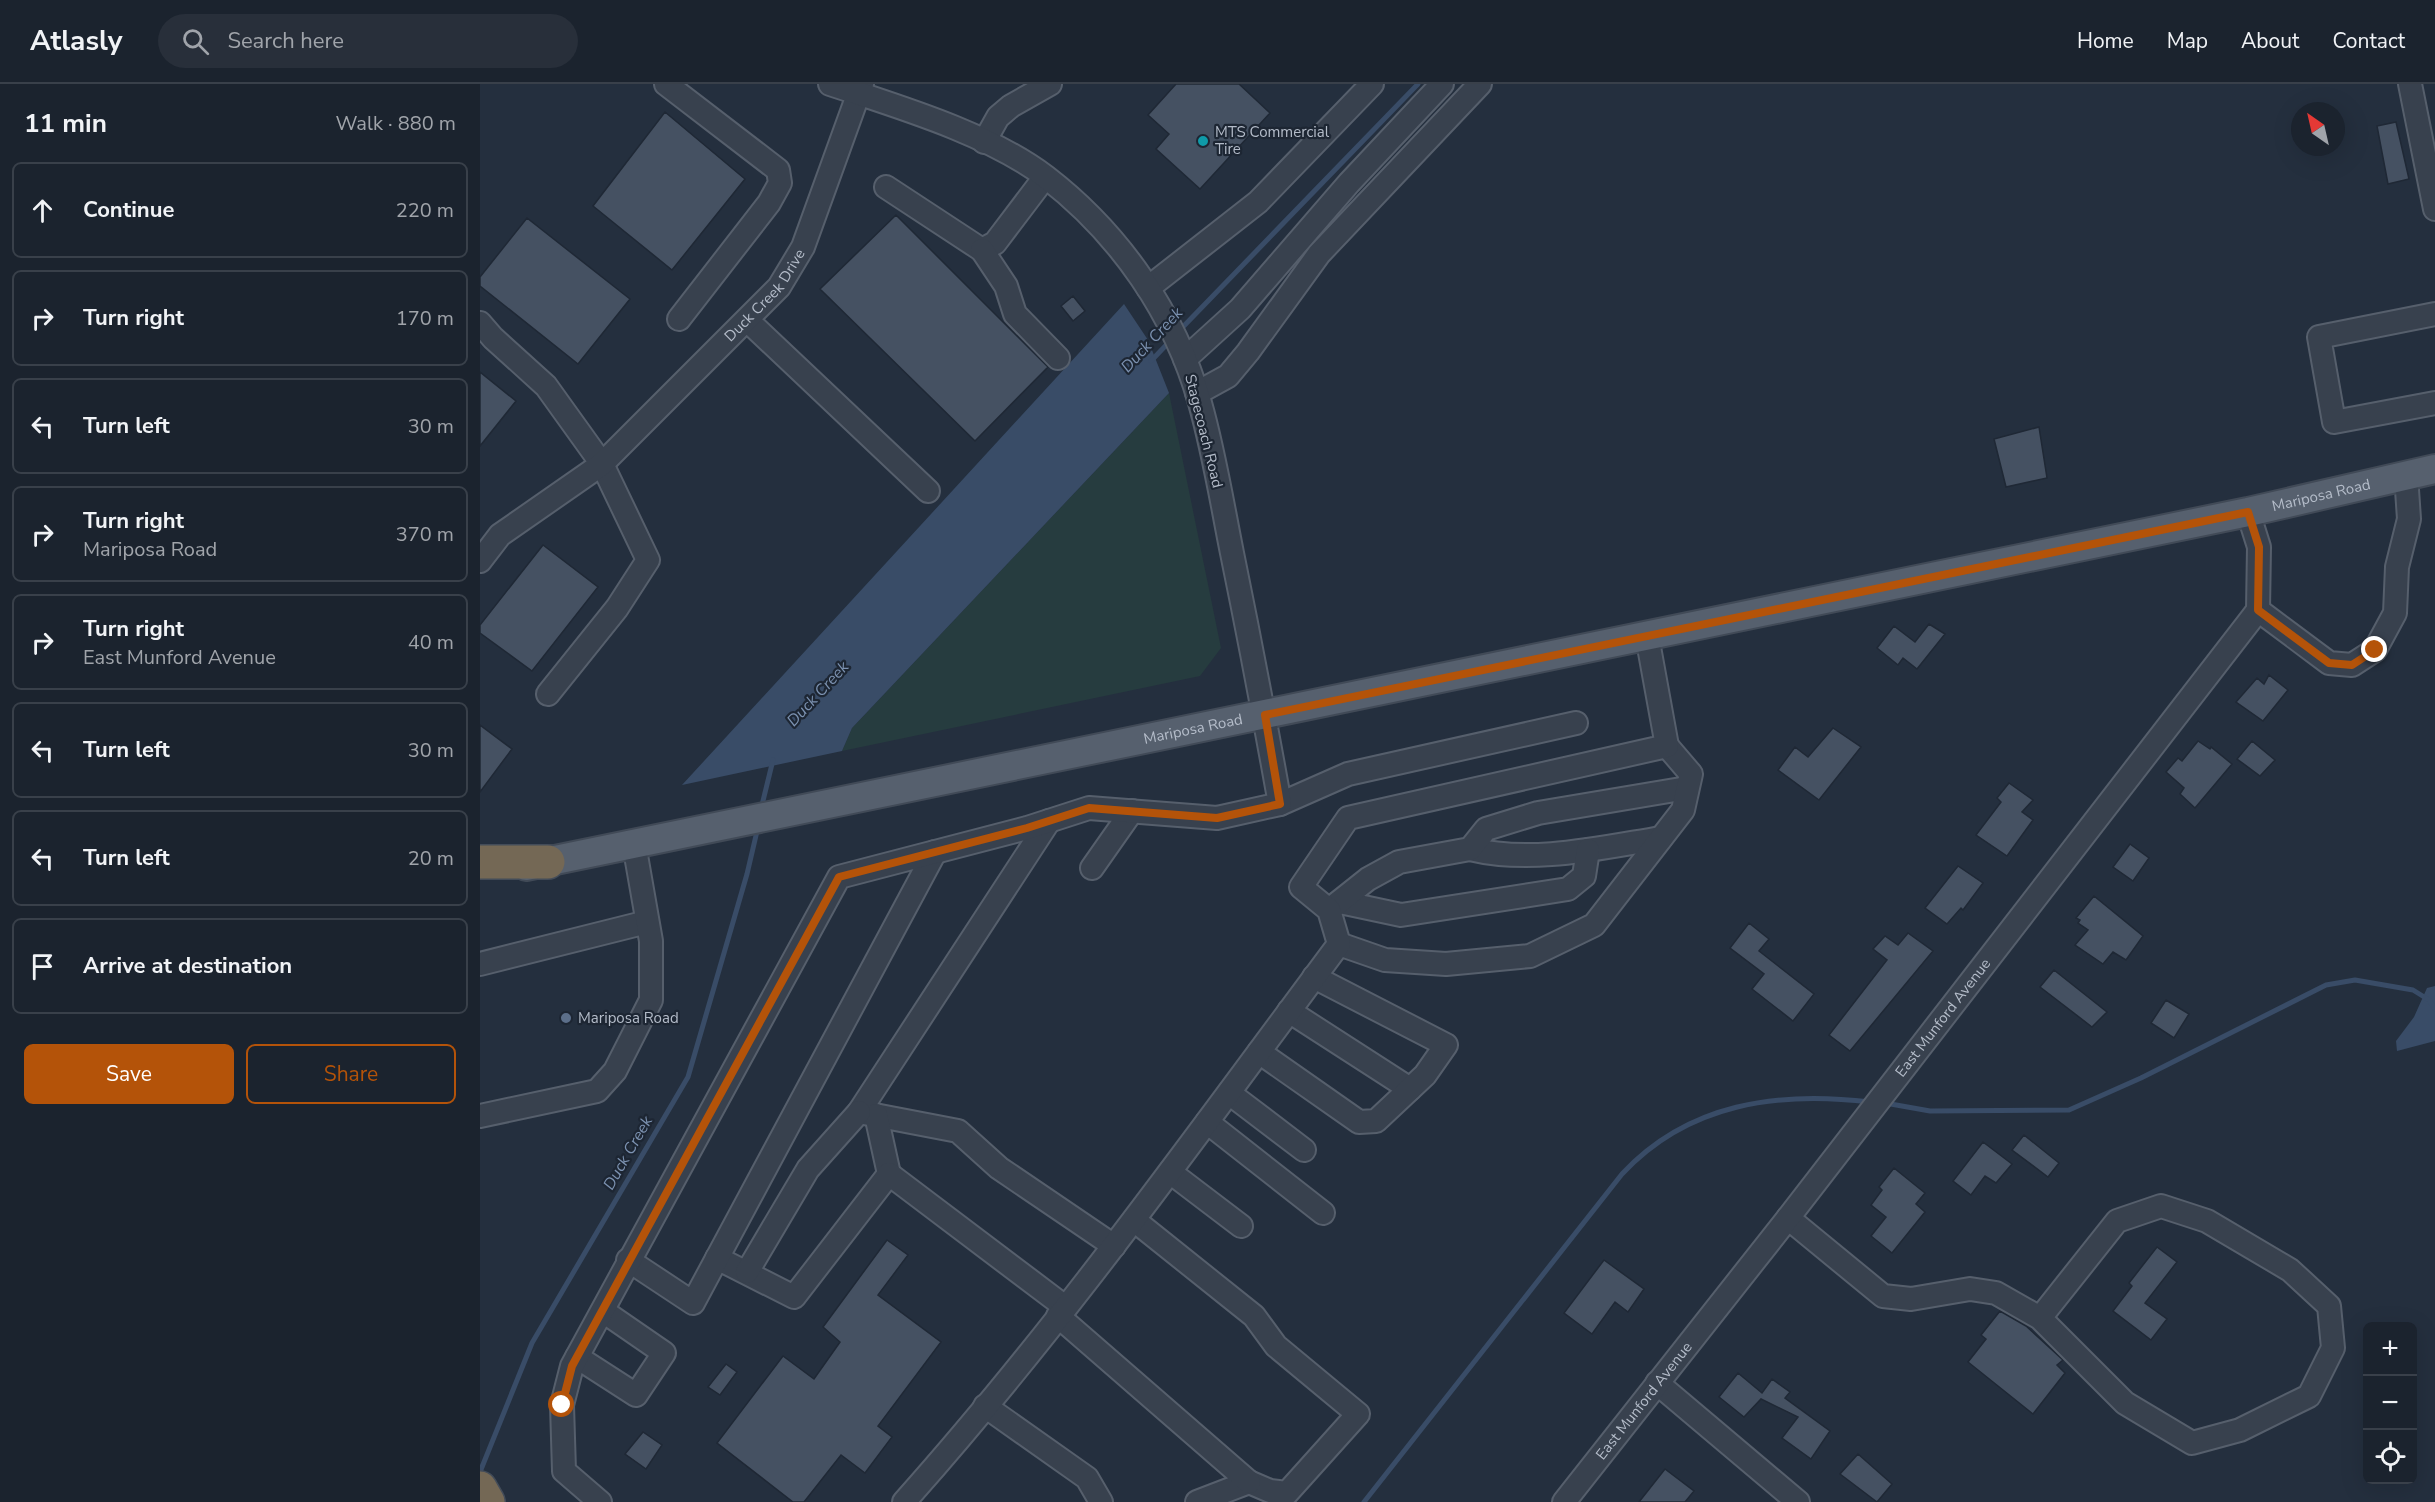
<!DOCTYPE html>
<meta charset="utf-8">
<style>
:root{--surface:#1b232e;--page:#282f3a;--text:#f1f3f6;--muted:#a0a4aa;--line:#39404a;--accent:#b45309}
body{margin:0;font-family:"Nunito Sans",sans-serif;background:var(--page);color:var(--text)}
.controls{position:absolute;right:18px;bottom:18px;display:grid;overflow:hidden;border-radius:9px;box-shadow:0 6px 24px #0002}
.controls button{width:54px;height:54px;display:grid;place-items:center;padding:0;border:0;border-bottom:2px solid var(--line);background:var(--surface);color:var(--text);font:30px sans-serif}
.compass{position:absolute;left:1811px;top:18px;width:54px;height:54px;border-radius:50%;background:var(--surface);box-shadow:0 6px 24px #0002;rotate:326deg}
.stop{position:absolute;width:18px;height:18px;margin:-14px;border:4px solid #b45309;border-radius:50%;background:#fff}
.stop.end{background:#b45309;border-color:#fff;box-shadow:0 2px 6px #0008}
.list{margin:0;padding:0;list-style:none}
h2{display:flex;justify-content:space-between;align-items:center;height:78px;margin:0;padding:0 24px;font-size:26px}
h2 small{font-size:20px;font-weight:400;color:var(--muted)}
.list li{display:grid;grid-template-columns:39px 1fr auto;gap:18px;align-items:center;box-sizing:border-box;height:96px;margin:0 12px 12px;padding:0 12px;border:2px solid var(--line);border-radius:9px}
.list b{display:block;font-size:22px;white-space:nowrap}
.list p{margin:0;font-size:20px;white-space:nowrap;color:var(--muted)}
.list em{font-size:20px;font-style:normal;color:var(--muted)}
.actions{display:flex;gap:12px;padding:18px 24px}
.actions a{flex:1;padding:14px 0;border:2px solid var(--accent);border-radius:9px;text-align:center;font-size:21px;color:var(--accent)}
.actions .main{background:var(--accent);color:#fff}
.icon{flex:none;width:33px;height:33px;fill:none;stroke:currentColor;stroke-width:2;stroke-linecap:round;stroke-linejoin:round}
.map{position:relative;flex:none;width:1955px;height:1418px;overflow:hidden}
header{display:flex;align-items:center;gap:36px;box-sizing:border-box;height:84px;padding:0 30px;background:var(--surface);border-bottom:2px solid var(--line)}
header strong{font-size:28px}
nav{display:flex;gap:33px;margin-inline-start:auto;font-size:21px}
.search{width:420px;height:54px;background:var(--page);display:flex;align-items:center;gap:15px;box-sizing:border-box;padding:0 21px;border-radius:33px;color:var(--muted);font-size:22px}
main{display:flex}
aside{flex:1;background:var(--surface)}
.map>svg:first-child{display:block}
</style>
<header>
<strong>Atlasly</strong>
<div class="search"><svg class="icon" aria-label="search" viewBox="0 0 24 24"><circle cx="10" cy="10" r="6"/><path d="M15 15l6 6"/></svg>Search here</div>
<nav><a>Home</a><a>Map</a><a>About</a><a>Contact</a></nav>
</header>
<main>
<aside>
<h2>11 min<small>Walk · 880 m</small></h2>
<ul class="list">
<li><svg class="icon" aria-label="ahead" viewBox="0 0 24 24"><path d="M12 20V5M6 11l6-6 6 6"/></svg><div><b>Continue</b></div><em>220 m</em></li>
<li><svg class="icon" aria-label="right" viewBox="0 0 24 24"><path d="M7 20v-9h11M14 6l5 5-5 5"/></svg><div><b>Turn right</b></div><em>170 m</em></li>
<li><svg class="icon" aria-label="left" viewBox="0 0 24 24"><path d="M17 20v-9H6M10 6l-5 5 5 5"/></svg><div><b>Turn left</b></div><em>30 m</em></li>
<li><svg class="icon" aria-label="right" viewBox="0 0 24 24"><path d="M7 20v-9h11M14 6l5 5-5 5"/></svg><div><b>Turn right</b><p>Mariposa Road</p></div><em>370 m</em></li>
<li><svg class="icon" aria-label="right" viewBox="0 0 24 24"><path d="M7 20v-9h11M14 6l5 5-5 5"/></svg><div><b>Turn right</b><p>East Munford Avenue</p></div><em>40 m</em></li>
<li><svg class="icon" aria-label="left" viewBox="0 0 24 24"><path d="M17 20v-9H6M10 6l-5 5 5 5"/></svg><div><b>Turn left</b></div><em>30 m</em></li>
<li><svg class="icon" aria-label="left" viewBox="0 0 24 24"><path d="M17 20v-9H6M10 6l-5 5 5 5"/></svg><div><b>Turn left</b></div><em>20 m</em></li>
<li><svg class="icon" aria-label="arrive" viewBox="0 0 24 24"><path d="M6 21V4h12l-3 4 3 4H6"/></svg><div><b>Arrive at destination</b></div></li>
</ul>
<div class="actions"><a class="main">Save</a><a>Share</a></div>
</aside>
<div class="map">
<svg width="1955" height="1418" viewBox="0 0 1955 1418">
<rect width="100%" height="100%" fill="#242f3e"/>
<path fill="#263c3f" d="M689,309L741,564L720,592L362,667L372,644Z"/>
<path fill="#394c67" d="M644,220L668,256L689,309L372,644L362,667L202,701Z
M1955,902V957L1917,967L1916,957L1934,933L1947,904Z"/>
<g fill="none" stroke-linecap="round" stroke-linejoin="round">
<path stroke="#394c67" stroke-width="5" d="M699,247L938,0
M671,277L691,256
M281,725L293,676
M1405,1019L1450,1027L1589,1026L1661,994L1846,901L1875,896L1933,906L1949,916L1955,925
M0,1388L52,1259L208,993L267,790L278,743
M884,1418L1142,1090C1208,1019 1298,1007 1390,1018"/>
</g>
<path fill="#455162" stroke="#1f2835" stroke-width="1.5" d="M696,0H759L790,29L720,105L676,65L689,50L668,31Z
M185,28L265,95L192,186L113,122Z
M1916,38L1929,95L1908,100L1897,42Z
M416,131L568,283L495,357L340,205Z
M47,134L150,215L98,280L0,202V193Z
M593,212L605,227L593,237L581,222Z
M0,288L36,317L0,362Z
M1559,343L1567,394L1526,403L1514,355Z
M63,461L118,503L52,587L0,549V541Z
M1449,540L1465,550L1437,585L1423,574L1418,581L1397,564L1414,542L1435,558Z
M1789,591L1808,606L1783,637L1756,618L1777,594L1784,600Z
M0,641L32,665L0,708Z
M1353,644L1381,663L1339,716L1298,686L1315,663L1328,673Z
M1718,657L1730,665L1731,663L1752,680L1715,724L1700,710L1704,704L1686,688L1698,674L1702,677Z
M1772,657L1795,676L1780,692L1757,675Z
M1529,699L1553,716L1542,728L1553,736L1527,772L1496,751L1521,718L1517,714Z
M1650,760L1669,774L1653,797L1633,783Z
M1478,782L1503,799L1483,826L1481,824L1467,840L1445,824Z
M1614,812L1663,852L1646,876L1633,868L1623,880L1595,861L1608,846L1598,839L1600,836L1596,834Z
M1269,839L1289,855L1279,867L1334,910L1313,937L1272,905L1284,890L1250,864Z
M1428,849L1453,867L1370,967L1349,951L1407,876L1393,865L1405,852L1418,861Z
M1574,886L1627,928L1612,943L1560,903Z
M1686,916L1709,930L1694,954L1671,939Z
M1544,1051L1579,1079L1568,1093L1532,1066Z
M1503,1058L1532,1080L1516,1099L1505,1092L1491,1111L1473,1097Z
M1414,1084L1445,1109L1436,1120L1445,1128L1412,1169L1391,1152L1406,1133L1391,1121L1402,1106L1399,1103Z
M407,1156L428,1171L398,1211L461,1258L398,1342L412,1353L385,1389L361,1371L324,1418H313L237,1359L303,1272L334,1295L360,1258L343,1243Z
M1677,1163L1697,1178L1665,1219L1687,1235L1671,1256L1633,1227L1652,1202L1649,1199Z
M1124,1176L1164,1205L1148,1228L1135,1218L1112,1250L1084,1229Z
M1520,1227L1546,1242L1583,1276L1577,1281L1585,1289L1553,1330L1488,1278L1506,1255L1501,1251Z
M246,1280L257,1288L240,1311L228,1303Z
M1258,1289L1282,1309L1292,1295L1310,1308L1305,1314L1350,1347L1331,1375L1302,1354L1318,1333L1281,1315L1264,1333L1239,1313Z
M163,1348L182,1361L166,1385L145,1370Z
M1378,1370L1412,1400L1397,1418L1360,1390Z
M1185,1385L1214,1407L1205,1418H1159Z"/>
<g fill="none" stroke-linecap="round" stroke-linejoin="round">
<defs>
<g id="minor">
<path d="M186,0L298,86L300,99L289,119L199,235"/>
<path d="M1930,0L1955,125"/>
<path d="M504,58L518,33L531,22L570,0"/>
<path d="M406,103L502,166L515,159L565,93"/>
<path d="M502,166L526,202L535,230L578,274"/>
<path d="M668,204L778,118L892,0"/>
<path d="M1955,230L1839,253L1854,338L1955,319"/>
<path d="M267,236L448,407"/>
<path d="M0,239L13,254L66,302L122,380L168,476L137,524L68,610"/>
<path d="M705,275L760,225L869,99L962,0"/>
<path d="M717,309L748,292L768,268L839,170L1000,0"/>
<path id="s1" d="M0,477L20,451L122,380L299,203L323,163L382,0"/>
<path d="M1778,526L1849,579L1872,581L1895,566L1915,529L1917,483L1929,435L1926,391"/>
<path d="M800,720L868,690L1096,639"/>
<path d="M569,737L379,1028L478,1047L519,1084L634,1162"/>
<path d="M990,765C1052,780 1119,764 1181,754"/>
<path d="M612,784L652,727"/>
<path d="M860,818L921,831L1088,805L1104,792L1108,766"/>
<path d="M849,826L888,795L919,778L990,765L1006,745L1058,729L1207,704"/>
<path d="M859,860L905,876L966,880L1050,872L1114,841L1203,726L1211,690L1187,662"/>
<path d="M0,880L167,838"/>
<path d="M809,927L930,1005"/>
<path d="M779,968L879,1038L896,1037L945,991L966,961L834,893"/>
<path d="M749,1009L824,1066"/>
<path d="M396,1031L409,1090"/>
<path d="M0,1032L117,1007L135,987L171,916V857L154,760"/>
<path d="M727,1038L843,1129"/>
<path d="M690,1088L761,1142"/>
<path d="M1308,1134L1403,1212L1431,1215L1490,1205L1516,1209L1560,1234L1645,1319L1712,1359L1760,1346L1829,1312L1853,1264L1849,1222L1810,1186L1727,1137L1681,1122L1637,1137L1560,1234"/>
<path d="M654,1136L774,1232L796,1262L878,1330L807,1409L790,1407L769,1398L717,1418"/>
<path d="M237,1174L314,1213L409,1090L585,1223"/>
<path d="M148,1176L213,1219L455,768"/>
<path d="M267,1188L328,1085L379,1028"/>
<path d="M578,1232L769,1398"/>
<path d="M97,1273L156,1311L184,1269L123,1227"/>
<path d="M1177,1299L1318,1418"/>
<path d="M505,1322L607,1394L621,1418"/>
<path d="M120,1418L84,1387L82,1321L92,1282L359,793L547,744L609,724L737,734L800,720C785,636 769,552 752,469C742,419 734,368 720,319C695,230 640,150 566,93C508,49 419,23 350,0"/>
<path d="M424,1418C581,1242 718,1049 859,860L849,826L821,803L868,734L1187,662L1167,552"/>
<path id="s2" d="M1084,1418L1308,1134L1772,534L1778,526L1779,463L1768,428"/>
</g>
<g id="major">
<path id="s3" d="M46,782L1768,428L1955,385"/>
</g>
<path id="highway" d="M0,778H68
M0,1404L8,1418"/>
</defs>
<use href="#minor" stroke="#565f6c" stroke-width="26"/>
<use href="#major" stroke="#414a57" stroke-width="32"/>
<use href="#highway" stroke="#434c59" stroke-width="36"/>
<use href="#minor" stroke="#38414e" stroke-width="22"/>
<use href="#major" stroke="#56606e" stroke-width="28"/>
<use href="#highway" stroke="#746855" stroke-width="33"/>
</g>
<g fill="none" stroke-linecap="round" stroke-linejoin="round">
<path stroke="#b45309" stroke-width="8" d="M82,1321L92,1282L359,793L547,744L609,724L737,734L800,720L785,631L1768,428L1779,463L1778,526L1849,579L1872,581L1895,566"/>
</g>
<circle fill="#0f9aa8" stroke="#1d2633" stroke-width="2" cx="723" cy="57" r="6"/>
<circle fill="#5c6f8a" stroke="#1d2633" stroke-width="2" cx="86" cy="934" r="6"/>
<g text-anchor="middle" dominant-baseline="central" stroke-width="4.5" stroke-linejoin="round" paint-order="stroke">
<g font-size="15" fill="#b4bcc9" stroke="#1d2633" text-anchor="start">
<text x="735" y="48">MTS Commercial<tspan x="735" dy="17">Tire</tspan></text>
<text x="98" y="934">Mariposa Road</text>
</g>
<g font-size="15" fill="#b4bcc9" stroke="#1d2633">
<text stroke="none"><textPath href="#s1" startOffset="392">Duck Creek Drive</textPath></text>
<text transform="translate(724 347) rotate(76)">Stagecoach Road</text>
<text stroke="none"><textPath href="#s3" startOffset="1833">Mariposa Road</textPath></text>
<text stroke="none"><textPath href="#s3" startOffset="681">Mariposa Road</textPath></text>
<text stroke="none"><textPath href="#s2" startOffset="615">East Munford Avenue</textPath></text>
<text stroke="none"><textPath href="#s2" startOffset="129">East Munford Avenue</textPath></text>
</g>
<g font-size="16" font-style="italic" fill="#7c92b1" stroke="#1d2633">
<text transform="translate(672 256) rotate(-47)">Duck Creek</text>
<text transform="translate(338 610) rotate(-47)">Duck Creek</text>
<text transform="translate(148 1069) rotate(-60)">Duck Creek</text>
</g>
</g>
</svg>
<div class="controls">
<button>+</button>
<button>−</button>
<button><svg class="icon" aria-label="locate" viewBox="0 0 24 24"><circle cx="12" cy="12" r="6"/><path d="M12 2v4M12 18v4M2 12h4M18 12h4"/></svg></button>
</div>
<svg class="compass" viewBox="-18 -18 36 36"><path d="M0-13l5 13h-10z" fill="#e53935"/><path d="M0 13l5-13h-10z" fill="#a0a4aa"/></svg>
<div class="stop" style="left:82px;top:1321px"></div>
<div class="stop end" style="left:1895px;top:566px"></div>
</div>
</main>
